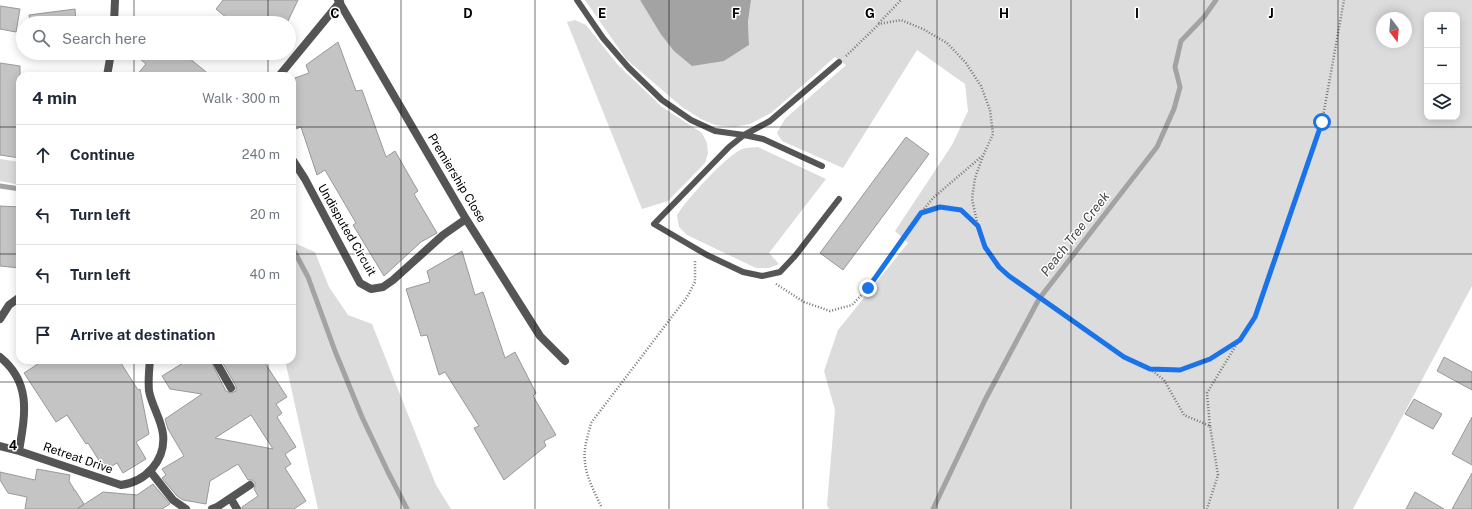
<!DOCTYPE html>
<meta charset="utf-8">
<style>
:root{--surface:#fff;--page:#f2f2f3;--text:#1f2937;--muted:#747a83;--line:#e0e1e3}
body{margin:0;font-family:"Public Sans",sans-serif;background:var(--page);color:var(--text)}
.controls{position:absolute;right:12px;top:12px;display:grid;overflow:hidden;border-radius:8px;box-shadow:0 2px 10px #0003}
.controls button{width:36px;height:36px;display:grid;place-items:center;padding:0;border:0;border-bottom:1px solid var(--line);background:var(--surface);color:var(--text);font:20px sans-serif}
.compass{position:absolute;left:1376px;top:12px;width:36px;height:36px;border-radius:50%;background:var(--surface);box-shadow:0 2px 10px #0003;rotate:164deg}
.stop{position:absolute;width:12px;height:12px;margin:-9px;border:3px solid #1a73e8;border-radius:50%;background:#fff}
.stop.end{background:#1a73e8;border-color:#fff;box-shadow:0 1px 4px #0008}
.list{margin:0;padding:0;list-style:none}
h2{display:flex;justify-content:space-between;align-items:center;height:52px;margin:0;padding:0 16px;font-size:17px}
h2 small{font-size:13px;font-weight:400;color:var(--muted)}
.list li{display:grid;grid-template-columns:26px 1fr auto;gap:12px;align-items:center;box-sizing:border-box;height:60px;padding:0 16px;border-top:1px solid var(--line)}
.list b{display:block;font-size:15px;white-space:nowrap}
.list em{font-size:13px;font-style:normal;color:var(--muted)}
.icon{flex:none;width:22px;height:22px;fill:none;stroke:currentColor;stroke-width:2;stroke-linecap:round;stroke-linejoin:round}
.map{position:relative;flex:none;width:1472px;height:509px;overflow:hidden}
.search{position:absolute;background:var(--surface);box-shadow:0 2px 10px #0003;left:16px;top:16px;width:280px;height:44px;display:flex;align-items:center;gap:10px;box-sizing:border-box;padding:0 14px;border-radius:22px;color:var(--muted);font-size:15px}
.panel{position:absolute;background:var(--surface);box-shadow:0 2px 10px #0003;left:16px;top:72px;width:280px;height:292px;border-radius:12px}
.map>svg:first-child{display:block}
</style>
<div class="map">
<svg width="1472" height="509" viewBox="0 0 1472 509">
<rect width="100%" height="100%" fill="#fff"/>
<path fill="#dcdcdc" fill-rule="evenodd" d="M585,0H640L660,33L724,61L749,45L748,22L751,0H1472V286L1353,509H829L827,505L835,410L824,371L838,330L908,243L895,231L952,145L968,111L965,84L917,50L843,168L782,141L777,133L785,119L846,65L835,57L771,113L750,124L734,127L715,125L701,119L682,107L626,59ZM1427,15H1457V117H1427ZM1382,18H1406V42H1382Z
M575,20L586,25L618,65L662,107L702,133L707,143L708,153L705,163L668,201L642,209L567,22Z
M758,147L826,179L769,253L779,264L769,268H756L687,235L679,227L677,215C687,199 726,156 742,149C747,147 753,148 758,147Z
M0,159L20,162V185L0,181Z
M292,242L315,252L329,287L348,315L372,324L436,485L451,509H318L285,360H292Z"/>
<path fill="#a3a3a3" d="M640,0H751L748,22L749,45L724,61L692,66L674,51L660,33Z"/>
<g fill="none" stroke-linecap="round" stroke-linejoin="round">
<path stroke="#a3a3a3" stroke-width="5" d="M0,186L20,189
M292,247L308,277L335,351L362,417L388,472L407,509
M933,509L985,400L1039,299L1157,147L1174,109L1180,87L1175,67L1181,41L1204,17L1216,0"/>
</g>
<path fill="#c4c4c4" stroke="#999" fill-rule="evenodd" d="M223,0H298L287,23H233L216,9Z
M0,6L20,9L16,32L0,29Z
M75,9L76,23H30L29,15Z
M338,42L356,91L362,90L386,157L395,151L418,191L414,194L437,233L421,242L384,276L353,225L356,223L325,170L317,175L301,127L296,129L292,117V79L309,73L306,65Z
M133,53H183L211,76H136L146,64Z
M0,63L20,66V158L0,155Z
M906,137L929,154L843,270L820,253Z
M0,206L20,207V268L0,266Z
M462,251L475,295L483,292L505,358L515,352L536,393L533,396L556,435L544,441L546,446L504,480L474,428L479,426L445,372L439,375L427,335L421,336L406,289L430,282L427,271Z
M1444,357L1472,372V390L1437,371Z
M44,360H119L138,390L140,389L149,434L136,442L146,459L123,473L117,463L105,470L88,443L86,444L67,415L56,422L24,373Z
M188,360H210L226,391L231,393L236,391V386L221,360H263L287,397L276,404L282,413L277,417L296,447L285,454L291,464L285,468L306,501L294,509H242V507L258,496L254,489L255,485V482L252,480H248L238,464L210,481L206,504L183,500L177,496L162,478L166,475L162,469L184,456L168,429L165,419L202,394L170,389L162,376ZM251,415L273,449L215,438Z
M1414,399L1442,414L1433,429L1405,414Z
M1472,417V465L1452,454Z
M37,469L70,475L69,481L74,489L73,490H75L84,504L77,509H25L27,497L8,493L0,480V472L35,480Z
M1472,473V509H1452Z
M153,484L170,504L162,509H77L103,492L137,495Z
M1415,492L1444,509H1406Z"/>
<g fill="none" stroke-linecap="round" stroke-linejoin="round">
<path stroke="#777" stroke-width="2.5" stroke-dasharray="1 2" stroke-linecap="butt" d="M879,23L901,0
M846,56L879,24L901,20L923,29L947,43L966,63L981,86L990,110L993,134L983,156L975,178L972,199L978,226L985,247L999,267L1009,276L1124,357L1150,369L1180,370L1210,359L1240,340L1255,317L1322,122L1344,0
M922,213L940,207L961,210L977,226
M776,284L804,302L830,311L852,305L868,288L914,221L933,198L982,156
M1150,369L1164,380L1184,415L1210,426L1218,475L1207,509
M1210,426L1207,393L1238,342
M601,506C595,493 586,477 585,462C583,449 588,436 591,423L687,297L695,282V261"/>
<path stroke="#555" stroke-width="6" d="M577,0L603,38L628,67L662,100L691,120L715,131L744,135L770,121L839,62
M822,166L763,139L744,135L729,147L654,224L707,255L743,272L762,276L780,272L795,256L839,199"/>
<path stroke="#555" stroke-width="8" d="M338,0L466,219L540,336L565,361
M114,23L115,0
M107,76L111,53
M279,76L340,2
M292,159L305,179L360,283L371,289L383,287L393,280L443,235L466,219
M0,319L9,305L20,297
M0,357C32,383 25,415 19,451L121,485C145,482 166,461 163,434C161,419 152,406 149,391C148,380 149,370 150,360
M215,360L231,388
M0,446L19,451
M150,471L173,500L186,509
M231,499L237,509
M212,509L217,507L250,485"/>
</g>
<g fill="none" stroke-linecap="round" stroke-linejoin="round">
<path stroke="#1a73e8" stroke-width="5" d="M868,288L921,213L940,207L961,210L978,226L985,247L999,267L1009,276L1124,357L1150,369L1180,370L1210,359L1240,340L1255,317L1322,122"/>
</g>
<path fill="none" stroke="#000" stroke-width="1" stroke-opacity="0.55" d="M134,0V23M268,0V23M401,0V509M535,0V509M669,0V509M803,0V509M937,0V509M1071,0V509M1204,0V509M1338,0V509M134,53V76M268,53V76M0,127H20M292,127H1472M0,254H20M292,254H1472M134,360V509M268,360V509M0,382H1472"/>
<g text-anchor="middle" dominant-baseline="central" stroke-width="3" stroke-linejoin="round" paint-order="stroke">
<g font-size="12" fill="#000" stroke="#fff">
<text transform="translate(457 178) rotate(59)">Premiership Close</text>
<text transform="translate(347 230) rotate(60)">Undisputed Circuit</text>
<text transform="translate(78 458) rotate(19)">Retreat Drive</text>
</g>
<g font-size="13" font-style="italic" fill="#444" stroke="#fff">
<text transform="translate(1075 234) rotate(-52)">Peach Tree Creek</text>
</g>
</g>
<g font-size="13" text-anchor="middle" font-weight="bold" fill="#000" stroke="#fff" stroke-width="3" stroke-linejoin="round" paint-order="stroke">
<text x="335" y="18">C</text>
<text x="468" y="18">D</text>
<text x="602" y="18">E</text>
<text x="736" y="18">F</text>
<text x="870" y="18">G</text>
<text x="1004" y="18">H</text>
<text x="1137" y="18">I</text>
<text x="1271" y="18">J</text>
<text x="13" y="450">4</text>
</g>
</svg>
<div class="controls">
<button>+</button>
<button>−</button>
<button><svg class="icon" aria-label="layers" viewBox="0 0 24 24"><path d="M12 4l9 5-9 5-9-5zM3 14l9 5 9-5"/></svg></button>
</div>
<svg class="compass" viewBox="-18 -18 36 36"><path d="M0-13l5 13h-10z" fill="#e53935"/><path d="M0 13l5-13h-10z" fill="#747a83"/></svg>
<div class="stop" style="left:1322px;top:122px"></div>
<div class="stop end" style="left:868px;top:288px"></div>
<div class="search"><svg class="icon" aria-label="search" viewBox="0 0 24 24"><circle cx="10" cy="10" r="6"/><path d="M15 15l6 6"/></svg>Search here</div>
<section class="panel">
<h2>4 min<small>Walk · 300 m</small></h2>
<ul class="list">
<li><svg class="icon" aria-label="ahead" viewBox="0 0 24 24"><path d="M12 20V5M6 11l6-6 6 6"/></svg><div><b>Continue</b></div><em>240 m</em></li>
<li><svg class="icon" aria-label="left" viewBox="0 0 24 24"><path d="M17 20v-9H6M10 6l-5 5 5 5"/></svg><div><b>Turn left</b></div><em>20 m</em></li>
<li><svg class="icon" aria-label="left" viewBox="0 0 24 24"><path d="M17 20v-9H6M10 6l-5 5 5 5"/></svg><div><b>Turn left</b></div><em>40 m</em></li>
<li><svg class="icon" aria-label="arrive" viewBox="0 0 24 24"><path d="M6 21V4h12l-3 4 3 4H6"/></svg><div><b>Arrive at destination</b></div></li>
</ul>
</section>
</div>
